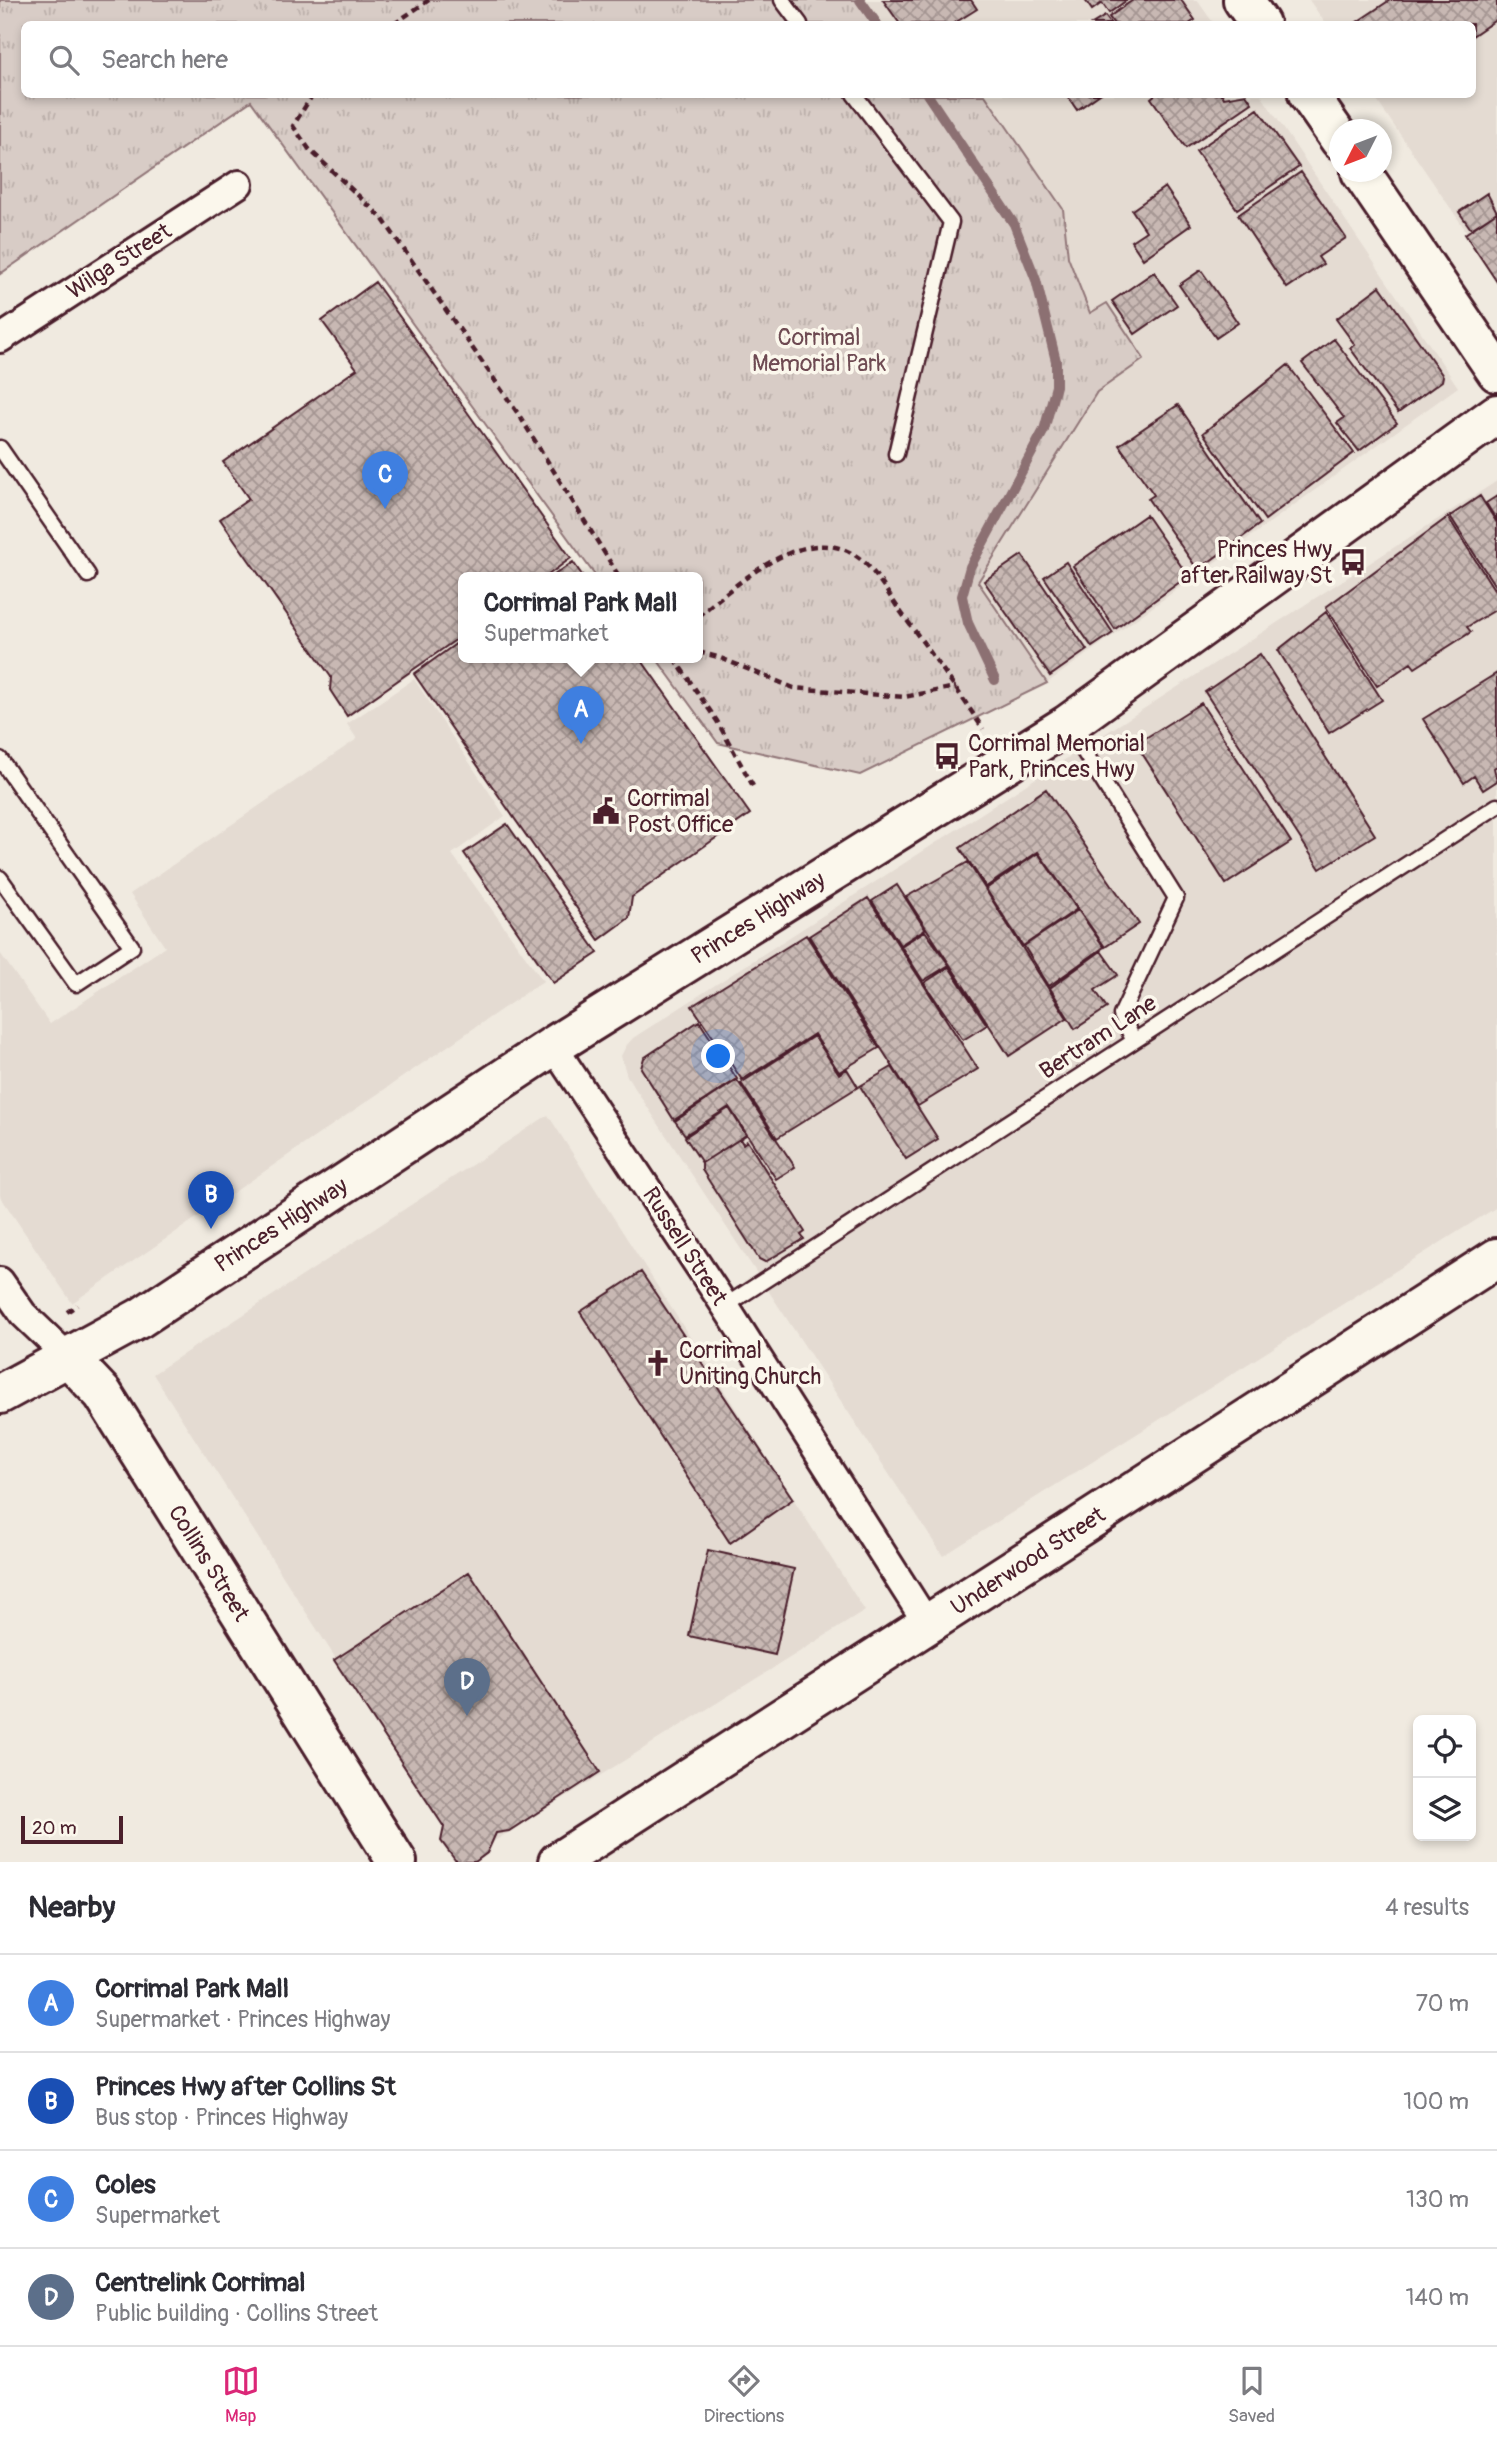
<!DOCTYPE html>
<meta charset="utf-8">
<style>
:root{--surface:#fff;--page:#f2f2f3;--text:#2b2b33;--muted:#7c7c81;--line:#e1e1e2;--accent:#db2777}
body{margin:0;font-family:Pangolin,sans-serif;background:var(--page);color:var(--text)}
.controls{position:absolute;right:21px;bottom:21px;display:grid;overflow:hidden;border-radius:10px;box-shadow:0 4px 10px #0003}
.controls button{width:63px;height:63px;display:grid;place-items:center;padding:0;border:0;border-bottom:2px solid var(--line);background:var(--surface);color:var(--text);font:35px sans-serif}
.compass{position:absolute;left:1329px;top:119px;width:63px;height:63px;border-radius:50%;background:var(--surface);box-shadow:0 4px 10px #0003;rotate:228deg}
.scale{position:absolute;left:21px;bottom:18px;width:102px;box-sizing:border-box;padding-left:7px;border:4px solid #4a1f2b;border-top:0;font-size:19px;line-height:24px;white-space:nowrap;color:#4a1f2b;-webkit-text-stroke:5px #fbf7ec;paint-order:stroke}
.you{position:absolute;left:719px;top:1057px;width:24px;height:24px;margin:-18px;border:5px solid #fff;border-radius:50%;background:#1a73e8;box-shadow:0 0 0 10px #1a73e833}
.badge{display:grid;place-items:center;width:46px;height:46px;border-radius:50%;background:var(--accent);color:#fff;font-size:23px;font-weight:700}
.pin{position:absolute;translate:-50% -58px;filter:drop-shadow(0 2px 4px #0008)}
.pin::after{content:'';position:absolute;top:37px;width:24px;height:21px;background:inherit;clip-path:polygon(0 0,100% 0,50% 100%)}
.popup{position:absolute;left:458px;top:572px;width:245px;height:91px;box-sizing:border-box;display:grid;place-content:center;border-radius:10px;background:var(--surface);filter:drop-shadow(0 2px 5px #0005);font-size:23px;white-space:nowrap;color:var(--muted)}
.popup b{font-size:26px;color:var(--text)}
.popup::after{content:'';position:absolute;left:50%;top:100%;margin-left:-14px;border:14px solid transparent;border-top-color:var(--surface)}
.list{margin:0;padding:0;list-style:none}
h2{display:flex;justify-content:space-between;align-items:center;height:91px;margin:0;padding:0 28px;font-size:30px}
h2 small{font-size:23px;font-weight:400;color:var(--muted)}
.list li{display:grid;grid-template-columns:46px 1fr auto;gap:21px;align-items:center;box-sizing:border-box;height:98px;padding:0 28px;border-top:2px solid var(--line)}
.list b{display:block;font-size:26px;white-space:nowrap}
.list p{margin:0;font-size:23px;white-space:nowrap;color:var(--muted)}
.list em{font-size:23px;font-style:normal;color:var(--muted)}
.icon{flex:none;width:38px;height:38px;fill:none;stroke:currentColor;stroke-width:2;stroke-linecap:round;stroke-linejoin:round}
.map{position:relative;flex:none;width:1497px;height:1862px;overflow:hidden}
.search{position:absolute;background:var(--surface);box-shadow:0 4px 10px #0003;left:21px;right:21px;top:21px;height:77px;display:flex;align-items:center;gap:18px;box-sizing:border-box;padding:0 24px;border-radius:10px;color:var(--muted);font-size:26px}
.sheet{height:483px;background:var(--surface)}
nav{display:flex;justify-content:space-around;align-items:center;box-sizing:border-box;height:98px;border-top:2px solid var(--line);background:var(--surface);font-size:19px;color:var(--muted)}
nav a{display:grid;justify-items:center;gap:4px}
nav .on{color:var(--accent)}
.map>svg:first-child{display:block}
</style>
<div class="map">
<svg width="1497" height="1862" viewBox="0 0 1497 1862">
<defs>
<pattern id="park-tufts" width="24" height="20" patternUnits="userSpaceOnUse" patternTransform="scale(1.75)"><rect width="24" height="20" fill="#d8ccc6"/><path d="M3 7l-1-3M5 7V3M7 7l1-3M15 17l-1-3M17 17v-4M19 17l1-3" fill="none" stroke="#bbafaa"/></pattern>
<pattern id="building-cross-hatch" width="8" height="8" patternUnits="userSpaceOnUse" patternTransform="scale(1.75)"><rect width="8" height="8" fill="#c8b8b3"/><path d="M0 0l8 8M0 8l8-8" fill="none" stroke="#a49592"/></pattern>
</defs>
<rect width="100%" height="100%" fill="#f0eae0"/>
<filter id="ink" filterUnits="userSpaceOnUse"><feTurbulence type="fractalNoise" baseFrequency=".0143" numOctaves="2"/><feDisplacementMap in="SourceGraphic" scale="14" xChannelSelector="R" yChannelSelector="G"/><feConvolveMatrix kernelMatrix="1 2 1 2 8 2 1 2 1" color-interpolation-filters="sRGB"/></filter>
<g filter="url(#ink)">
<path fill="#e4dbd2" d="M862,0H1197L1214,24H881Z
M1309,0H1497V276L1373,95L1472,94V24H1326Z
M985,95H1261L1458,387L1047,683L978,582L1097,392L1144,359L1107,303L1091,314L1068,257L1063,209Z
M1497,481V1207L943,1556L627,1076L621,1056L626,1046L633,1038Z
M414,679L505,816L452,854L543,981L72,1303L0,1196V953L50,1024L165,947L130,894L357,739L347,724Z
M548,1115L865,1611L472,1855L444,1827L153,1374Z"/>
<path fill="url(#park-tufts)" stroke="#917678" stroke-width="2" d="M0,0H862L881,24H24V94L985,95L1063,209L1068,257L1090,313L1107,303L1144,359L1097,392L978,582L1047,683L860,775L718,743L656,658H698V578H597L251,101L0,274Z"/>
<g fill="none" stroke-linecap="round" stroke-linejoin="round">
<path stroke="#8c6f72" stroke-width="10" d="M860,0L877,24
M927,94L1014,224L1036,280L1056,361V386L1044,430L970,567L962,596L968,623L995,680"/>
</g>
<path fill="url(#building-cross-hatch)" stroke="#4a1f2b" stroke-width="2" d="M883,0H971L977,9L953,24H900Z
M1085,0H1127L1109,13L1102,3L1092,10Z
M1133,0H1181L1195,20L1189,24H1114L1109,17Z
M1390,0H1497V19L1472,36V24H1354Z
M1105,16L1111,24H1092Z
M1066,94H1100L1077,110Z
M1156,94H1222L1224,98L1246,94L1252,103L1186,148L1151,98Z
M1258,109L1299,167L1237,209L1196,151Z
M1301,172L1346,238L1318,257L1323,264L1287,288L1238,215Z
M1165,187L1191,225L1143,259L1131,241L1146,231L1132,210Z
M1487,193L1497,212L1471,229L1459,212Z
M1497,212V282L1465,234Z
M1201,270L1238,323L1216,338L1179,285Z
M1154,272L1177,305L1135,334L1112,301Z
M375,282L571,558L544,578H464V634L347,716L330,690L331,677L220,519L249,499L223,462L357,369L322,321Z
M1380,286L1443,376L1442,381L1398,413L1350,348L1355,345L1336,319Z
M1334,339L1397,423L1359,451L1337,423L1344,418L1302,363Z
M1288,365L1354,453L1265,520L1203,433Z
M1178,405L1260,524L1198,570L1148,499L1154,495L1119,445Z
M1480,496L1497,523V589L1450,516Z
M1497,496V521L1486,503Z
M1146,515L1188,576L1115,629L1073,566Z
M1448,517L1497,594V609L1467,627L1471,632L1415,668L1411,663L1377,686L1326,607Z
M1022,555L1087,650L1050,676L984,581Z
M573,562L584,578H550Z
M1066,562L1113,633L1092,647L1044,577Z
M1326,612L1382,700L1329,733L1278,650Z
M464,638V658H640L750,814L632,897L629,918L599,940L414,674Z
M1260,654L1375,835L1320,869L1205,692Z
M1497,673V766L1494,768L1497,781L1483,790L1474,776L1464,783L1423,719Z
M1201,703L1291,842L1226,884L1136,744Z
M1046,789L1139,924L1105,947L1038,852L986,887L960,848Z
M507,824L598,953L553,983L464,853Z
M1038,853L1077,909L1023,946L986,889Z
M968,862L1067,1018L1009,1056L906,897Z
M897,885L925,929L900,945L872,901Z
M868,898L978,1069L918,1106L809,936Z
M1078,910L1104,947L1049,986L1024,946Z
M925,931L949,965L923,981L901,946Z
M806,935L879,1048L839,1072L814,1034L742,1080L692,1006Z
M1101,951L1118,975L1095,990L1107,1008L1075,1029L1050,988Z
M949,967L987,1025L963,1040L924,983Z
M699,1021L737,1079L674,1120L641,1068L644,1058Z
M814,1036L839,1074L847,1069L858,1087L777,1138L741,1083Z
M892,1067L938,1139L906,1159L860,1086Z
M737,1080L795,1167L776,1179L729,1107L685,1135L675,1121Z
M729,1108L746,1135L702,1163L685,1137Z
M740,1139L743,1144L747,1141L805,1232L801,1235L804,1239L765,1262L759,1259L702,1170V1163Z
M641,1272L793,1499L730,1543L580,1312Z
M708,1550L794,1569L775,1655L689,1636Z
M469,1572L600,1772L509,1831L496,1833L487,1853L475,1862H460L455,1860L441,1841L444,1827L334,1660Z"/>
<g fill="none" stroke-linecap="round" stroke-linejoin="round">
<defs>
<path id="lane" d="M782,0L800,24
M854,94L951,222L896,454
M0,448L88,575
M1068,726L1176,898L1121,1015L1134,1041
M0,759L132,947L76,984L0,878
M725,1306L1497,806"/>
<path id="street" d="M0,339L239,184
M553,1046L725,1306L928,1625
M0,1281L23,1314L69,1358"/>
<path id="secondary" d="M1243,0L1260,24
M1308,94L1340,140
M1361,172L1497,372
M69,1358L103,1394L397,1862
M0,1394L140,1318L553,1046L1067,725L1497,414
M558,1862L1497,1258"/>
</defs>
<use href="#lane" stroke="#4a1f2b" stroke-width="19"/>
<use href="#street" stroke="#4a1f2b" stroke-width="32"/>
<use href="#secondary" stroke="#4a1f2b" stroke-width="44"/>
<path stroke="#4a1f2b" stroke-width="4.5" stroke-dasharray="7 5" stroke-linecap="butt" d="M394,24L429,0
M313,94L293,126L309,149L382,218L519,415L620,578
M698,616C740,582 816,510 869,567C882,582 892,600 903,615C931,653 958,690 983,729
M698,652L718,657L794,688L904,697L956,687
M674,658L717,721L753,786
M67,1312L77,1305"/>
<use href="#lane" stroke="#fbf7ec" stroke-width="14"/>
<use href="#street" stroke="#fbf7ec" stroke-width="26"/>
<use href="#secondary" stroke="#fbf7ec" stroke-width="38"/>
</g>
</g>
<defs>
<symbol id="bus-bare" viewBox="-9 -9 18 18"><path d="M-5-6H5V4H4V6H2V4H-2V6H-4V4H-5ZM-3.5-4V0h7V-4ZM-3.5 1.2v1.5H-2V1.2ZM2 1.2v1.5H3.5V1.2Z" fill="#4a1f2b" stroke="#fbf7ec" stroke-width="2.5" paint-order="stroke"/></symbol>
<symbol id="civic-bare" viewBox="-9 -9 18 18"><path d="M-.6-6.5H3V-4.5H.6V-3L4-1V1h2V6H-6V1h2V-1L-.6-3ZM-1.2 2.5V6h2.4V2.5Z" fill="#4a1f2b" stroke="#fbf7ec" stroke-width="2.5" paint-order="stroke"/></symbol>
<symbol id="church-bare" viewBox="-9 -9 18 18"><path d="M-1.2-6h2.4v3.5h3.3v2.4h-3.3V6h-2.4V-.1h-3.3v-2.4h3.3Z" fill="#4a1f2b" stroke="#fbf7ec" stroke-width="2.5" paint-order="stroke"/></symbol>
</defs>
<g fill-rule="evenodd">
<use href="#bus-bare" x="1334" y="543" width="38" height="38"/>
<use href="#bus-bare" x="928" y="737" width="38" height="38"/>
<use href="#civic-bare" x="587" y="792" width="38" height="38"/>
<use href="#church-bare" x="639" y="1344" width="38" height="38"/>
</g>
<g text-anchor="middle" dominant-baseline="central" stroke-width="7" stroke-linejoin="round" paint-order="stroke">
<g font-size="23" fill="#4a1f2b" stroke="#fbf7ec">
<text transform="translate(119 261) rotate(-33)">Wilga Street</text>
<text transform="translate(758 918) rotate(-32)">Princes Highway</text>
<text transform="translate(1098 1037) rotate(-33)">Bertram Lane</text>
<text transform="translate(281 1225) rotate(-33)">Princes Highway</text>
<text transform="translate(685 1246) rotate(57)">Russell Street</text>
<text transform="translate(1028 1561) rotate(-33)">Underwood Street</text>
<text transform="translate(209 1563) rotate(58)">Collins Street</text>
</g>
<g font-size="23" fill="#6e4a52" stroke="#fbf7ec">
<text x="819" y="337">Corrimal<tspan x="819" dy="26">Memorial Park</tspan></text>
</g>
<g font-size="23" fill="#4a1f2b" stroke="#fbf7ec" text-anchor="start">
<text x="1332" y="549" text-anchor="end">Princes Hwy<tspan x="1332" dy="26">after Railway St</tspan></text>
<text x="968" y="743">Corrimal Memorial<tspan x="968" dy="26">Park, Princes Hwy</tspan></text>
<text x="627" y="798">Corrimal<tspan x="627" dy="26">Post Office</tspan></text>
<text x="679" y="1350">Corrimal<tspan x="679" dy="26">Uniting Church</tspan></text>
</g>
</g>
</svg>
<div class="controls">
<button><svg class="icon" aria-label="locate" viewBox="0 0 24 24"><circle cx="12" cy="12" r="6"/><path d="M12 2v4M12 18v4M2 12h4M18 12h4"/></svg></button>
<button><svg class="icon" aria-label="layers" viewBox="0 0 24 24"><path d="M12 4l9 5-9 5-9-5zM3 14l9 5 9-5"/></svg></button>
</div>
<svg class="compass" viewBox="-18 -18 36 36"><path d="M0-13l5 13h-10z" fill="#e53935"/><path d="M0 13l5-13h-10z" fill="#7c7c81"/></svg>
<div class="scale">20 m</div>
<div class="you"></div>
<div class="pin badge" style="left:581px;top:744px;background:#3f7fe0">A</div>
<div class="popup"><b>Corrimal Park Mall</b>Supermarket</div>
<div class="pin badge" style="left:211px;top:1229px;background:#1a4fb4">B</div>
<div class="pin badge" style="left:385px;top:509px;background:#3f7fe0">C</div>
<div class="pin badge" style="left:467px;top:1716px;background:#5c6f8a">D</div>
<div class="search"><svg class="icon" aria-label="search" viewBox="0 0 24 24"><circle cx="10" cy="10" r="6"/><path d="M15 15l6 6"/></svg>Search here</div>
</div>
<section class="sheet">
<h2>Nearby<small>4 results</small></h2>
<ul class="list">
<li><span class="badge" style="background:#3f7fe0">A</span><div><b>Corrimal Park Mall</b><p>Supermarket · Princes Highway</p></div><em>70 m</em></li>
<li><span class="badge" style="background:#1a4fb4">B</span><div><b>Princes Hwy after Collins St</b><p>Bus stop · Princes Highway</p></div><em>100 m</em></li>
<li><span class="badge" style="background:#3f7fe0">C</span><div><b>Coles</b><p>Supermarket</p></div><em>130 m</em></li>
<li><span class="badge" style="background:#5c6f8a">D</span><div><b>Centrelink Corrimal</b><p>Public building · Collins Street</p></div><em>140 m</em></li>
</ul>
</section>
<nav>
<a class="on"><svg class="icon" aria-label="map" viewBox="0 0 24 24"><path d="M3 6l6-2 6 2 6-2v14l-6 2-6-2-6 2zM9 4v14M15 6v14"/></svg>Map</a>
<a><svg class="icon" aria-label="directions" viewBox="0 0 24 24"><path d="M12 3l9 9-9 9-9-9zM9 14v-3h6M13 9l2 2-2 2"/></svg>Directions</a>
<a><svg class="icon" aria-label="saved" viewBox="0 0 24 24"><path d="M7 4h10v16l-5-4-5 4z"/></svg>Saved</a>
</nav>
